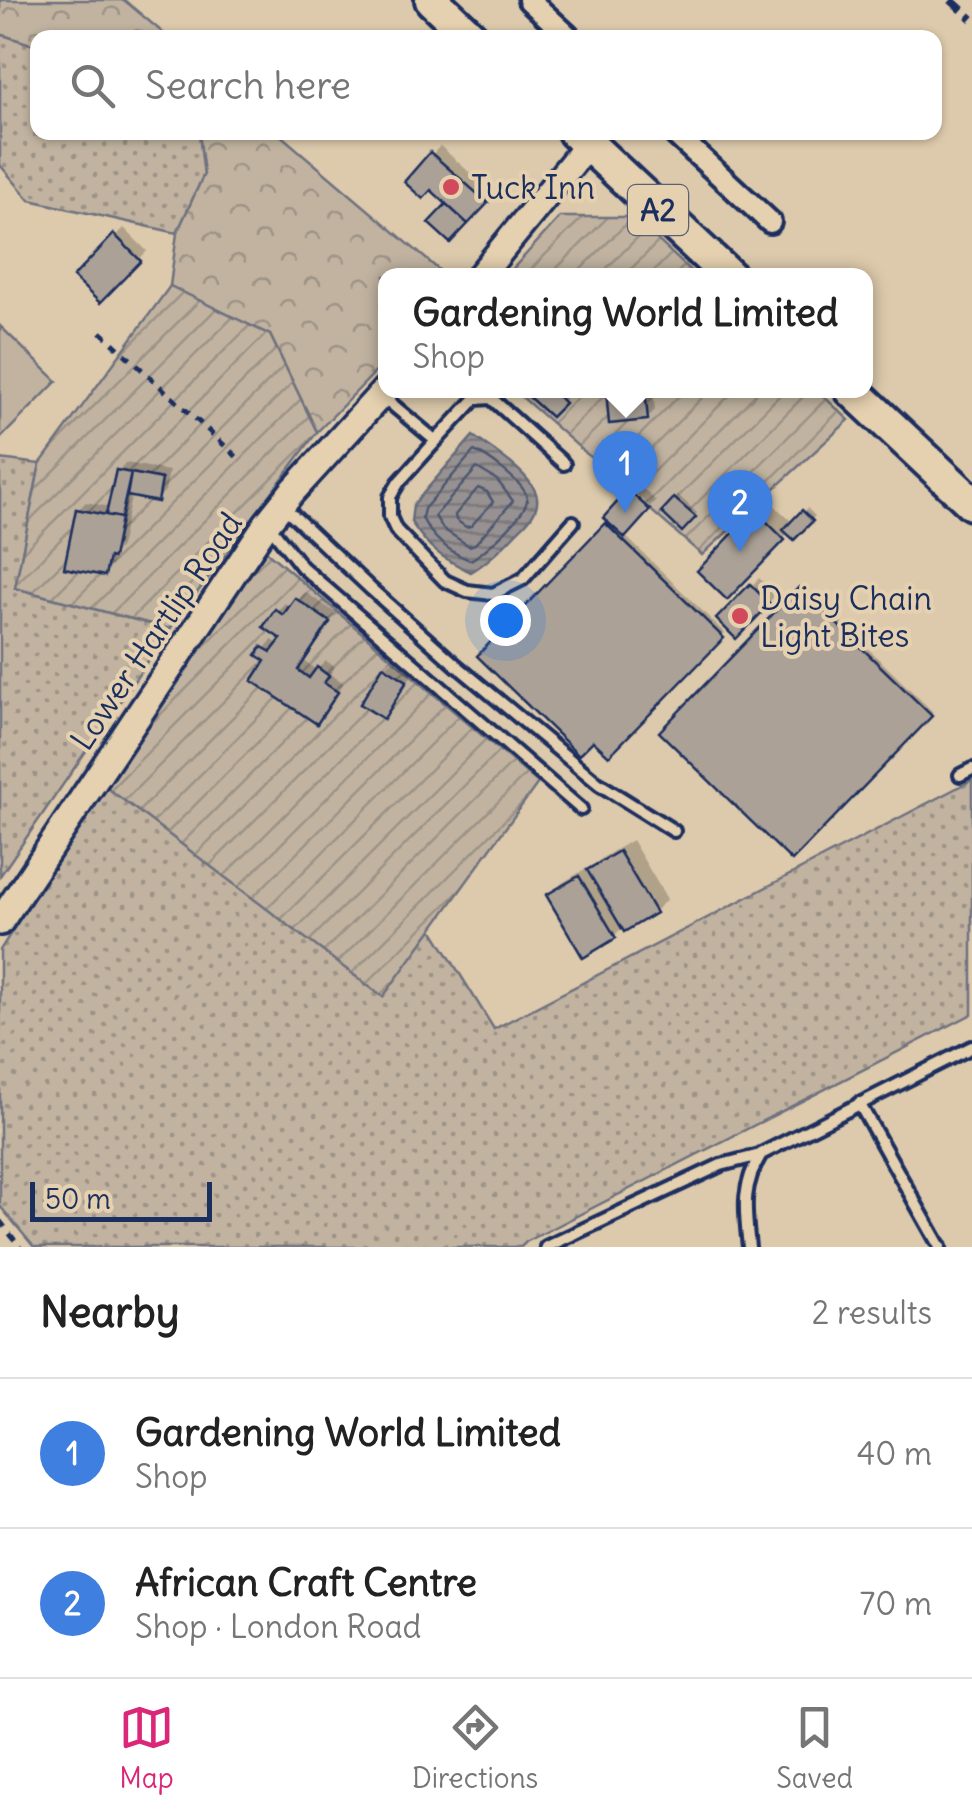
<!DOCTYPE html>
<meta charset="utf-8">
<style>
:root{--surface:#fff;--page:#f6f6f6;--text:#222;--muted:#767676;--line:#e0e0e0;--accent:#db2777}
body{margin:0;font-family:Delius,sans-serif;background:var(--page);color:var(--text)}
.scale{position:absolute;left:30px;bottom:25px;width:182px;box-sizing:border-box;padding-left:10px;border:5px solid #1b2f5e;border-top:0;font-size:28px;line-height:35px;white-space:nowrap;color:#1b2f5e;-webkit-text-stroke:8px #e5d0af;paint-order:stroke}
.you{position:absolute;left:505px;top:620px;width:35px;height:35px;margin:-25px;border:8px solid #fff;border-radius:50%;background:#1a73e8;box-shadow:0 0 0 15px #1a73e833}
.badge{display:grid;place-items:center;width:65px;height:65px;border-radius:50%;background:var(--accent);color:#fff;font-size:32px;font-weight:700}
.pin{position:absolute;translate:-50% -82px;filter:drop-shadow(0 2px 5px #0008)}
.pin::after{content:'';position:absolute;top:52px;width:35px;height:30px;background:inherit;clip-path:polygon(0 0,100% 0,50% 100%)}
.popup{position:absolute;left:378px;top:268px;width:495px;height:130px;box-sizing:border-box;display:grid;place-content:center;border-radius:20px;background:var(--surface);filter:drop-shadow(0 2px 8px #0005);font-size:32px;white-space:nowrap;color:var(--muted)}
.popup b{font-size:38px;color:var(--text)}
.popup::after{content:'';position:absolute;left:50%;top:100%;margin-left:-20px;border:20px solid transparent;border-top-color:var(--surface)}
.list{margin:0;padding:0;list-style:none}
h2{display:flex;justify-content:space-between;align-items:center;height:130px;margin:0;padding:0 40px;font-size:42px}
h2 small{font-size:32px;font-weight:400;color:var(--muted)}
.list li{display:grid;grid-template-columns:65px 1fr auto;gap:30px;align-items:center;box-sizing:border-box;height:150px;padding:0 40px;border-top:2px solid var(--line)}
.list b{display:block;font-size:38px;white-space:nowrap}
.list p{margin:0;font-size:32px;white-space:nowrap;color:var(--muted)}
.list em{font-size:32px;font-style:normal;color:var(--muted)}
.icon{flex:none;width:55px;height:55px;fill:none;stroke:currentColor;stroke-width:2;stroke-linecap:round;stroke-linejoin:round}
.map{position:relative;flex:none;width:972px;height:1247px;overflow:hidden}
.search{position:absolute;background:var(--surface);box-shadow:0 2px 8px #0004;left:30px;right:30px;top:30px;height:110px;display:flex;align-items:center;gap:25px;box-sizing:border-box;padding:0 35px;border-radius:20px;color:var(--muted);font-size:38px}
.sheet{height:430px;background:var(--surface)}
nav{display:flex;justify-content:space-around;align-items:center;box-sizing:border-box;height:140px;border-top:2px solid var(--line);background:var(--surface);font-size:28px;color:var(--muted)}
nav a{display:grid;justify-items:center;gap:5px}
nav .on{color:var(--accent)}
.map>svg:first-child{display:block}
</style>
<div class="map">
<svg width="972" height="1247" viewBox="0 0 972 1247">
<defs>
<pattern id="grass-dots" width="8" height="8" patternUnits="userSpaceOnUse" patternTransform="scale(2.5)"><rect width="8" height="8" fill="#c1b3a0"/><path d="M2 2h.1M6 6h.1" fill="none" stroke="#9c9286" stroke-width="1.8" stroke-linecap="round"/></pattern>
<pattern id="forest-crowns" width="20" height="18" patternUnits="userSpaceOnUse" patternTransform="scale(2.5)"><rect width="20" height="18" fill="#c1b3a0"/><path d="M2 6a3 3 0 1 1 6 0M12 15a3 3 0 1 1 6 0" fill="none" stroke="#9c9286"/></pattern>
<pattern id="garden-furrows" width="10" height="10" patternUnits="userSpaceOnUse" patternTransform="scale(2.5)"><rect width="10" height="10" fill="#c1b3a0"/><path d="M-1 1l2-2M0 10L10 0M9 11l2-2" fill="none" stroke="#9c9286"/></pattern>
<pattern id="water-rules" width="6" height="5" patternUnits="userSpaceOnUse" patternTransform="scale(2.5)"><rect width="6" height="5" fill="#979291"/><path d="M0 2.5h6" fill="none" stroke="#7a787a"/></pattern>
</defs>
<rect width="100%" height="100%" fill="#ddcaac"/>
<filter id="ink" filterUnits="userSpaceOnUse"><feTurbulence type="fractalNoise" baseFrequency=".01" numOctaves="2"/><feDisplacementMap in="SourceGraphic" scale="20" xChannelSelector="R" yChannelSelector="G"/><feConvolveMatrix kernelMatrix="1 2 1 2 8 2 1 2 1" color-interpolation-filters="sRGB"/></filter>
<g filter="url(#ink)">
<path fill="url(#grass-dots)" stroke="#6e717f" stroke-width="2.5" d="M0,34L37,46L38,132L199,133L204,174L177,233L30,200L0,165Z
M0,459L40,464L15,588L170,629L0,876Z
M972,780V1014L526,1242L521,1247H34L0,1206V950L105,786L382,996L432,929L494,1029Z"/>
<path fill="url(#forest-crowns)" stroke="#6e717f" stroke-width="2.5" d="M0,0H124L168,37L38,38L37,46L0,34Z
M199,132L278,133L445,275L385,276V362L317,432L270,335L170,286L177,233L204,174Z"/>
<path fill="url(#garden-furrows)" stroke="#6e717f" stroke-width="2.5" fill-rule="evenodd" d="M560,217H633L695,275H507Z
M170,286L270,335L317,432L170,629L15,588L40,464ZM116,470L162,479L158,502L127,496L113,557L65,568L76,509L106,515Z
M515,391H536L530,398L551,417L565,403L552,391H606L610,424L647,420L645,391H818L849,420L702,555Z
M266,551L538,783L383,997L105,786ZM295,599L330,622L298,670L309,678L317,668L329,675L324,683L338,692L317,724L252,681L265,661L262,647L271,652L281,639L263,627L275,610L283,615ZM383,667L407,682L383,719L360,704Z"/>
<path fill="#c1b3a0" stroke="#6e717f" stroke-width="2.5" d="M0,326L57,381L0,439Z"/>
<path fill="url(#water-rules)" stroke="#656a7d" stroke-width="2.5" d="M473,436C491,449 541,479 537,503C535,517 522,526 513,536C500,550 488,562 471,572C441,558 429,549 411,522L413,505Z"/>
<path fill="#0003" d="M440,146L494,194L450,240L432,223L449,204L432,187L407,182Z
M124,228L147,251L100,300L76,277Z
M540,390H558L566,398L551,414Z
M609,390H653L655,410L647,418Z
M618,438L633,458L616,471L604,449Z
M126,463L169,471L165,491L157,499L132,494L120,547L115,553L112,565L104,573L78,510L86,502L110,507L118,471Z
M638,484L656,501L650,507L632,490Z
M679,496L697,513L682,529L664,512Z
M769,500L793,523L807,508L815,516L794,537L789,532L727,596L700,570Z
M611,522L725,633L609,753L593,737L480,656Z
M759,578L776,595L736,635L720,619Z
M804,586L933,712L792,857L662,732Z
M305,592L336,613L304,661L317,670L326,661L335,667L330,674L344,683L316,721L260,654L272,640L280,645L284,638L277,611L285,603L291,608Z
M393,660L413,673L391,708L384,716L385,668Z
M632,840L667,899L655,911L623,927L614,936L550,895L562,883L592,865L593,867L602,858Z"/>
<g fill="none" stroke-linecap="round" stroke-linejoin="round">
<path stroke="#4d5772" stroke-width="2.5" d="M474,451C487,456 524,483 527,497C530,512 482,555 470,560C449,552 432,538 422,518L424,509Z
M477,468L497,480L513,501L475,544L469,546L443,529L435,516Z
M478,488L487,492L493,502L471,526L466,527L456,520L455,515Z"/>
</g>
<path fill="#aba197" stroke="#1b2f5e" stroke-width="2.5" d="M430,152L488,203L468,224L431,190L423,199L404,182Z
M446,204L468,224L450,243L428,223Z
M114,234L141,261L100,303L73,277Z
M536,390H552L565,403L551,417L530,398Z
M606,390H645L648,420L609,424Z
M614,440L631,463L615,475L597,452Z
M116,470L131,473L121,518L106,515Z
M131,473L162,479L158,502L127,496Z
M628,490L650,510L625,538L603,518Z
M674,498L696,517L682,532L661,512Z
M76,509L121,518L113,558L109,557L105,576L64,568Z
M755,510L785,540L727,600L697,571Z
M802,510L813,521L794,540L783,530Z
M605,523L724,638L609,756L593,741L579,755L477,656Z
M750,584L770,604L736,639L716,619Z
M799,587L932,716L792,861L659,732Z
M295,598L330,622L298,670L309,678L317,667L329,676L324,683L338,692L317,724L252,681L265,661L256,655L262,647L271,652L281,639L263,627L275,609L283,615Z
M383,666L407,681L384,719L360,704Z
M619,851L656,913L624,932L587,870Z
M579,876L616,938L583,958L546,895Z"/>
<g fill="none" stroke-linecap="round" stroke-linejoin="round">
<defs>
<path id="service" d="M382,396L436,441L399,482L390,497V517L396,530L445,581L467,591L493,594L523,579L573,522
M436,441L475,399L491,398L564,464
M282,505L371,589L456,665L599,784L674,831
M268,524L302,567L581,809
M960,775L972,769
M859,1103L940,1247
M546,1247L721,1165L760,1155
M749,1247C745,1210 741,1187 761,1154L972,1047"/>
<path id="minor" d="M529,0L570,38
M673,132L770,222"/>
<path id="tertiary" d="M480,276L588,144
M0,922L267,523L291,493L385,390"/>
<path id="primary" d="M432,0L472,38
M575,132L729,276
M852,390L972,503"/>
</defs>
<use href="#service" stroke="#1b2f5e" stroke-width="18"/>
<use href="#minor" stroke="#1b2f5e" stroke-width="28"/>
<use href="#tertiary" stroke="#1b2f5e" stroke-width="32"/>
<use href="#primary" stroke="#1b2f5e" stroke-width="40"/>
<path stroke="#1b2f5e" stroke-width="5" stroke-dasharray="8 8" stroke-linecap="butt" d="M101,332L237,457
M0,1221L20,1247"/>
<use href="#service" stroke="#e5d0af" stroke-width="10"/>
<use href="#minor" stroke="#e5d0af" stroke-width="20"/>
<use href="#tertiary" stroke="#e5d0af" stroke-width="25"/>
<use href="#primary" stroke="#e5d0af" stroke-width="32"/>
<path stroke="#1b2f5e" stroke-width="8" stroke-dasharray="15 8" stroke-linecap="butt" d="M951,0L972,19"/>
</g>
</g>
<g fill="#d1495b" stroke="#e5d0af" stroke-width="4">
<circle cx="451" cy="187" r="10"/>
<circle cx="740" cy="616" r="10"/>
</g>
<g text-anchor="middle" dominant-baseline="central" stroke-width="8" stroke-linejoin="round" paint-order="stroke">
<rect fill="#e5d0af" stroke="#585f76" stroke-width="2.5" x="628" y="185" width="60" height="50" rx="8"/>
<g font-size="30" font-weight="bold" fill="#1b2f5e">
<text x="658" y="210">A2</text>
</g>
<g font-size="32" fill="#1b2f5e" stroke="#e5d0af" text-anchor="start">
<text x="471" y="187">Tuck Inn</text>
<text x="760" y="598">Daisy Chain<tspan x="760" dy="37">Light Bites</tspan></text>
</g>
<g font-size="32" fill="#1b2f5e" stroke="#e5d0af">
<text transform="translate(156 631) rotate(-56)">Lower Hartlip Road</text>
</g>
</g>
</svg>
<div class="scale">50 m</div>
<div class="you"></div>
<div class="pin badge" style="left:625px;top:513px;background:#3f7fe0">1</div>
<div class="popup"><b>Gardening World Limited</b>Shop</div>
<div class="pin badge" style="left:740px;top:552px;background:#3f7fe0">2</div>
<div class="search"><svg class="icon" aria-label="search" viewBox="0 0 24 24"><circle cx="10" cy="10" r="6"/><path d="M15 15l6 6"/></svg>Search here</div>
</div>
<section class="sheet">
<h2>Nearby<small>2 results</small></h2>
<ul class="list">
<li><span class="badge" style="background:#3f7fe0">1</span><div><b>Gardening World Limited</b><p>Shop</p></div><em>40 m</em></li>
<li><span class="badge" style="background:#3f7fe0">2</span><div><b>African Craft Centre</b><p>Shop · London Road</p></div><em>70 m</em></li>
</ul>
</section>
<nav>
<a class="on"><svg class="icon" aria-label="map" viewBox="0 0 24 24"><path d="M3 6l6-2 6 2 6-2v14l-6 2-6-2-6 2zM9 4v14M15 6v14"/></svg>Map</a>
<a><svg class="icon" aria-label="directions" viewBox="0 0 24 24"><path d="M12 3l9 9-9 9-9-9zM9 14v-3h6M13 9l2 2-2 2"/></svg>Directions</a>
<a><svg class="icon" aria-label="saved" viewBox="0 0 24 24"><path d="M7 4h10v16l-5-4-5 4z"/></svg>Saved</a>
</nav>
